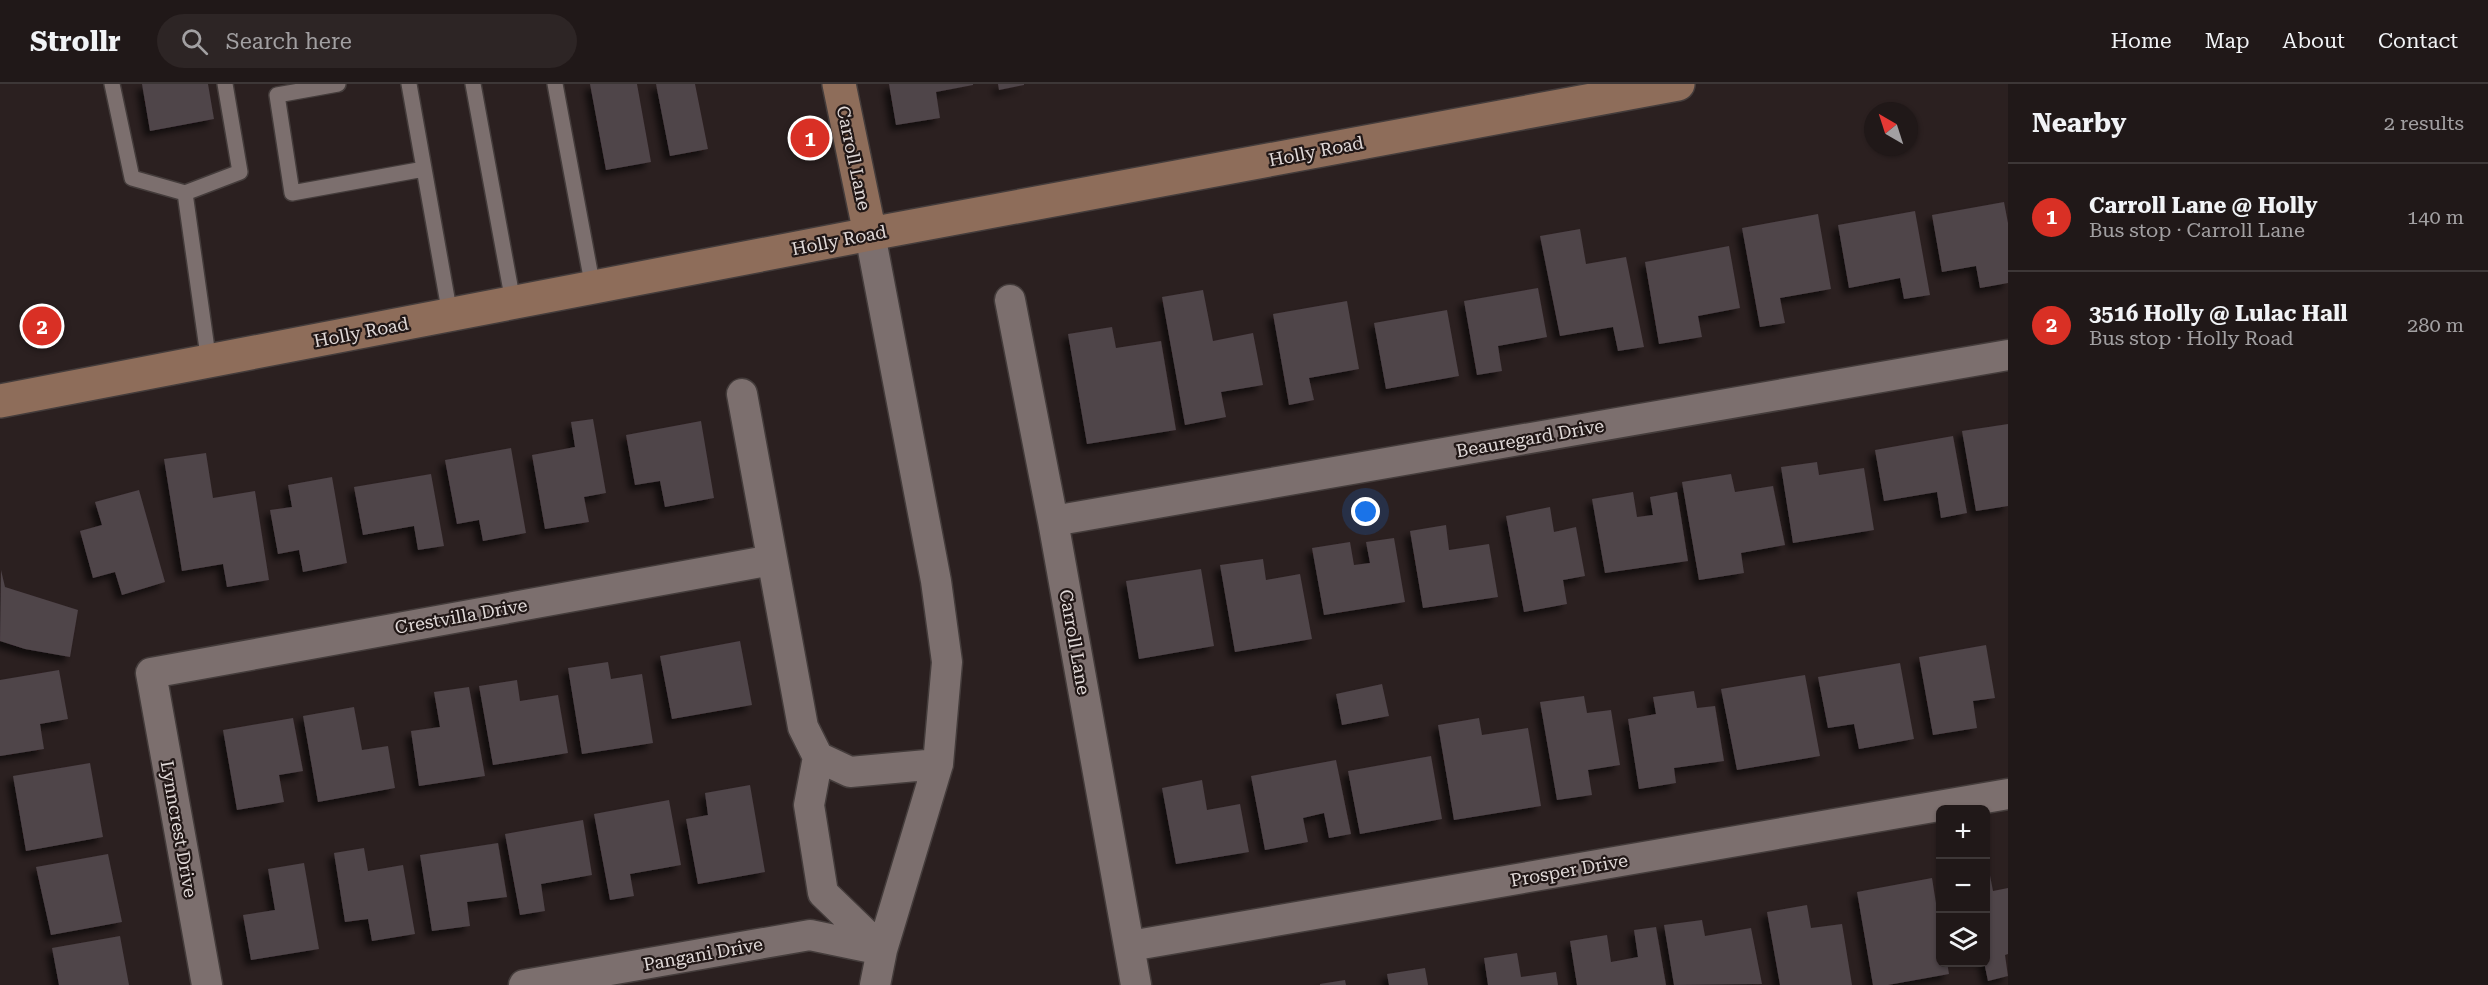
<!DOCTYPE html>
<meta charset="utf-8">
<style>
:root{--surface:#201818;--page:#2d2525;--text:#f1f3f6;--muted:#a2a0a2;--line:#3d3737;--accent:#d93025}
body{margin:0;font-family:"Roboto Serif",serif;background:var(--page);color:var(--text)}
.controls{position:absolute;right:18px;bottom:18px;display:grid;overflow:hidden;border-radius:9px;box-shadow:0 2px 4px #0004}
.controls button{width:54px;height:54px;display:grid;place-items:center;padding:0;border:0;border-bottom:2px solid var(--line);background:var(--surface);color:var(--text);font:30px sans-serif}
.compass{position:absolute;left:1864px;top:18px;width:54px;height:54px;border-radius:50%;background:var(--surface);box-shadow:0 2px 4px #0004;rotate:321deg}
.you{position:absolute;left:1366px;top:428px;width:21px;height:21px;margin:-15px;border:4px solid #fff;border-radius:50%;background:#1a73e8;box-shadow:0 0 0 9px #1a73e833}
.badge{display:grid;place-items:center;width:39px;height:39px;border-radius:50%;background:var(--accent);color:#fff;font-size:20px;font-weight:700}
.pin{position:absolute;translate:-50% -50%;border:3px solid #fff;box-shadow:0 2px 6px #0006}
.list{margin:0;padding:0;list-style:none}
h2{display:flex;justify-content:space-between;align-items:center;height:78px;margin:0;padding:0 24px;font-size:26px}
h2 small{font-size:20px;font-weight:400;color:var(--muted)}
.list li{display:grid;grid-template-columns:39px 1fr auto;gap:18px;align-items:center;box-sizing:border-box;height:108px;padding:0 24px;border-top:2px solid var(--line)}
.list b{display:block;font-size:22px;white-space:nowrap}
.list p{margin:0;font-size:20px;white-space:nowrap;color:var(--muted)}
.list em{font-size:20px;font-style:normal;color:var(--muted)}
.icon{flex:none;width:33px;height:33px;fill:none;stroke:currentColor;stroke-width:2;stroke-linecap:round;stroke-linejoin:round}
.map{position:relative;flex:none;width:2008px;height:901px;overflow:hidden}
header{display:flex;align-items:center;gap:36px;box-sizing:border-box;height:84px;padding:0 30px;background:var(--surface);border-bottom:2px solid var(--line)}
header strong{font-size:28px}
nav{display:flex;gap:33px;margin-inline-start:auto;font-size:21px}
.search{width:420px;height:54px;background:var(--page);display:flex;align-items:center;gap:15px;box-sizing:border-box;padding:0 21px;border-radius:33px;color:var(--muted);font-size:22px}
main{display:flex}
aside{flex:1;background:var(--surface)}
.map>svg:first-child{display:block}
</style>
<header>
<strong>Strollr</strong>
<div class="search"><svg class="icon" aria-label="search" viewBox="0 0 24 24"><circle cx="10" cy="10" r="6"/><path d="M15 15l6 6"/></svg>Search here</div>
<nav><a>Home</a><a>Map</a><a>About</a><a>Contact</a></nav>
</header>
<main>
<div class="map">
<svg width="2008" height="901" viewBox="0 0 2008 901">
<defs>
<filter id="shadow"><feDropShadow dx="-5.5" dy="5.5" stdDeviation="3" flood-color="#0009"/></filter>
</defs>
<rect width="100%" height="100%" fill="#2b2020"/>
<path fill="#4f4449" filter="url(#shadow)" d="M142,0H208L214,35L150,47Z
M590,0H637L651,78L606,86Z
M656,0H695L708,65L670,72Z
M889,0H973V1L936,8L940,34L896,41Z
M998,0H1024V1L999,6Z
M2004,118L2008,139V199L1980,204L1976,182L1942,188L1932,131Z
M1915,127L1930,211L1904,215L1900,194L1849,204L1838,141Z
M1818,130L1831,205L1780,214L1785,239L1760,243L1742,144Z
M1580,145L1586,180L1626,173L1644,263L1618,267L1613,243L1560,252L1540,152Z
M1729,162L1740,224L1698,232L1702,253L1659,260L1645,178Z
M1538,204L1547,253L1498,262L1502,287L1477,291L1464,217Z
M1203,206L1213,257L1253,249L1263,301L1221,308L1226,333L1185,341L1162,213Z
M1347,217L1359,285L1309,294L1314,316L1289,321L1273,230Z
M1447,226L1459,292L1386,305L1374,239Z
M1112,243L1116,264L1161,257L1176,346L1087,360L1068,250Z
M593,335L606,409L584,413L589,438L545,445L532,371L575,363L571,338Z
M701,337L714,414L665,423L660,397L635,401L626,351Z
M2008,340V422L1976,427L1962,347Z
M1953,352L1967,429L1941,434L1937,408L1884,417L1875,366Z
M511,364L526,449L483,457L479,436L457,440L445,376Z
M206,369L213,414L255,407L269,496L227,503L223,480L182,487L164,375Z
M1817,378L1819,391L1864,384L1874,446L1793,459L1781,383Z
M431,390L444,462L418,466L414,442L363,451L354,403Z
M1731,390L1735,408L1773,402L1785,461L1741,469L1744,489L1699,496L1682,398Z
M332,393L347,479L303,488L299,466L278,470L270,426L292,423L288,401Z
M139,406L165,498L122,511L115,488L93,494L80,447L102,441L95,418Z
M1633,408L1637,433L1653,431L1650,413L1677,408L1688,477L1605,489L1592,415Z
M1550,423L1554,448L1576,443L1585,492L1563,496L1567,520L1524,528L1506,432Z
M1446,441L1449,466L1489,460L1498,513L1423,524L1410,447Z
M1394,454L1405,518L1324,531L1312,464L1350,458L1354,481L1370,479L1366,458Z
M1263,475L1266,496L1300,490L1312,555L1235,568L1220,481Z
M1201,485L1214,562L1139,575L1126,497Z
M1,486L5,503L78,526L70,573L25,565L0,557Z
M740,557L752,621L672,635L660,572Z
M1986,561L1995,614L1973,617L1977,644L1933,651L1919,573Z
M608,578L611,595L642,590L653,659L582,670L568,584Z
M1900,579L1914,655L1859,665L1854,640L1828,644L1818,593Z
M59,586L68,635L40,640L44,665L0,672V596Z
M1805,591L1820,672L1737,686L1721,605Z
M517,596L520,617L558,611L568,669L493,681L479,602Z
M1382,600L1389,632L1342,641L1336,610Z
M469,603L485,692L419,702L411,647L440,643L434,608Z
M1694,607L1697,624L1715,622L1724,677L1674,684L1676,699L1639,705L1628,635L1656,630L1653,613Z
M1584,612L1587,629L1611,626L1620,681L1588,686L1592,711L1557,716L1540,618Z
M354,623L362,666L388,662L395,704L318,718L303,632Z
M293,634L303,687L279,691L284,718L237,726L223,646Z
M1479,634L1482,651L1528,644L1541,722L1454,736L1438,641Z
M1431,672L1442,735L1360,750L1348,687Z
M1336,676L1351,750L1329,754L1324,729L1303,734L1308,758L1265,766L1251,692Z
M90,679L103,753L26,767L13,692Z
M1202,696L1207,726L1240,720L1249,768L1176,780L1162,704Z
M750,701L765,788L698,800L686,735L708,731L705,709Z
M669,716L681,781L630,790L634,812L610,816L594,730Z
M583,736L592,791L541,800L545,827L520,831L505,750Z
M498,759L507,813L467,818L470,842L432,847L420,771Z
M364,764L368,787L403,781L415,850L372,857L368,835L345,838L334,769Z
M108,770L122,838L51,851L36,783Z
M304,779L319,865L251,876L243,831L275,826L268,785Z
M1986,786H1989L1993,807L2008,804V870L2005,871L2008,892L1988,897L1984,878Z
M1932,794L1940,844V878H1947L1949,890L1888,901H1873L1857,808Z
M1807,821L1811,844L1842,840L1852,901H1780L1767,828Z
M1702,836L1705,852L1751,844L1762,900L1674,901L1664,841Z
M1656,843L1666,901H1577L1570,857L1607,851L1611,878L1638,873L1634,846Z
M120,852L129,901H59L52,864Z
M1517,869L1521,893L1556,888L1558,901H1488L1484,874Z
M1425,884L1428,901H1389L1387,890Z
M1345,896L1346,901H1320V900Z"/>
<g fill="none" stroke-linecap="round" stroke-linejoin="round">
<defs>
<path id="lane" d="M112,0L132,94L185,109L240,88L225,0
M338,0L277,11L292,109L424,85
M409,0L450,231
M473,0L513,218
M555,0L593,204
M185,109L209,279"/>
<path id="street" d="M870,150L936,497L947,578L938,680L882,866L875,901
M1010,216L1053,437L1136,901
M742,310L803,643L818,673L850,688L938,680
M1053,437L2008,271
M818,673L809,721L823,809L882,866
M1130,862L2008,710
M207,901L151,589L772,476
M524,901L810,851L882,866"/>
<path id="secondary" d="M839,0L870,150
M0,317L870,150L1678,0"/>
</defs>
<use href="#lane" stroke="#443c3b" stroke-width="18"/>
<use href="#street" stroke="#443c3b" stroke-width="33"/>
<use href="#secondary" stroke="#443c3b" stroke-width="36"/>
<use href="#lane" stroke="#7c6f6e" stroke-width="15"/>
<use href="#street" stroke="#7c6f6e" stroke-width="30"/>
<use href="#secondary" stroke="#8e6d5a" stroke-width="33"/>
</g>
<g text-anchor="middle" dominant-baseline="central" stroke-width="4.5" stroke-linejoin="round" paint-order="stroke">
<g font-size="18" fill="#e0d9d8" stroke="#211716">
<text transform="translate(1316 67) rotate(-11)">Holly Road</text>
<text transform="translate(854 74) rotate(78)">Carroll Lane</text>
<text transform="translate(839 156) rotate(-11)">Holly Road</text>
<text transform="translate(361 248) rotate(-11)">Holly Road</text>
<text transform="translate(1530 354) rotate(-10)">Beauregard Drive</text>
<text transform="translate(461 532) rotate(-10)">Crestvilla Drive</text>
<text transform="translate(1075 558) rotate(80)">Carroll Lane</text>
<text transform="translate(179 745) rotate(80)">Lynncrest Drive</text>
<text transform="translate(1569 786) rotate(-10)">Prosper Drive</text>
<text transform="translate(703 870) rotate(-10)">Pangani Drive</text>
</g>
</g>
</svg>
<div class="controls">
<button>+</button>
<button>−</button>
<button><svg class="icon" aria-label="layers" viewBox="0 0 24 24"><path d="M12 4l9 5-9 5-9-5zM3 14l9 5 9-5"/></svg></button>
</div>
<svg class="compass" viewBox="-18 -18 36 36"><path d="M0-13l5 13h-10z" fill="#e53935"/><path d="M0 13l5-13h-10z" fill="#a2a0a2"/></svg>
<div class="you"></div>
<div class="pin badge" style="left:810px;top:54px">1</div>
<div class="pin badge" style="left:42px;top:242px">2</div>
</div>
<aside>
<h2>Nearby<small>2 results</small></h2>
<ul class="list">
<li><span class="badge">1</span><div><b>Carroll Lane @ Holly</b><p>Bus stop · Carroll Lane</p></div><em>140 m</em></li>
<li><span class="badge">2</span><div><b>3516 Holly @ Lulac Hall</b><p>Bus stop · Holly Road</p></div><em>280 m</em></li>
</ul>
</aside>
</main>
